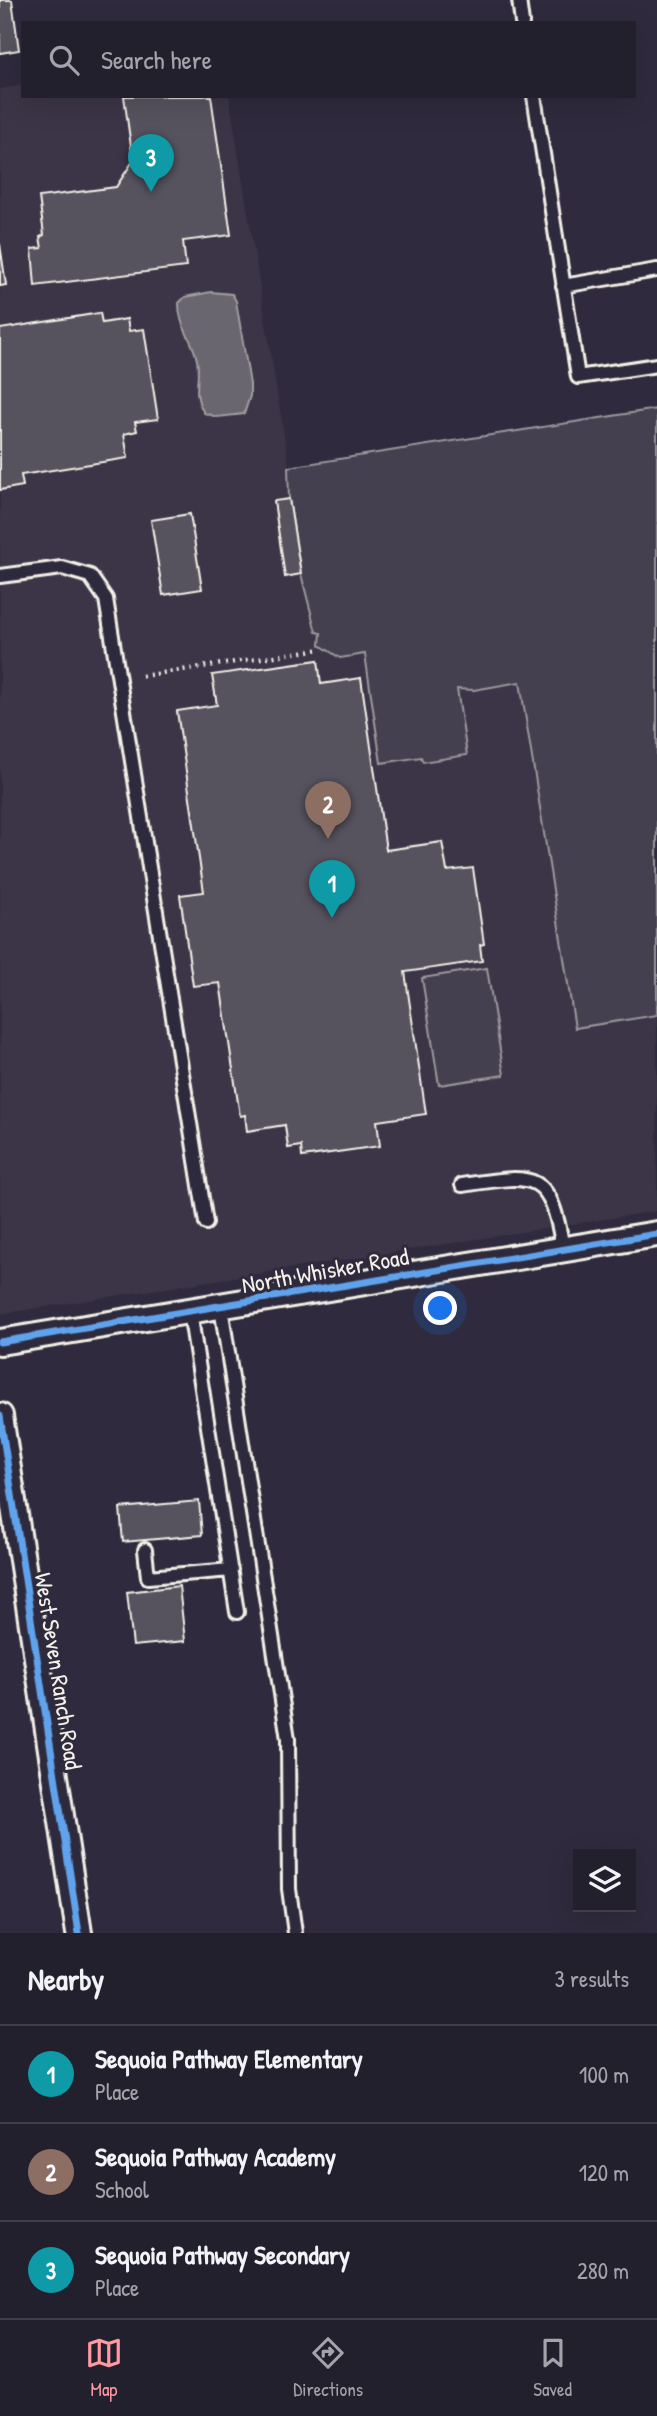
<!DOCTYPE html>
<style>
:root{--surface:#23202e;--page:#2b2836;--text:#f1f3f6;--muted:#a3a3aa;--line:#403e4a;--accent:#ff9aa2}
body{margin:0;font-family:"Patrick Hand",sans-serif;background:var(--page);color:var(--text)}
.controls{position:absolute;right:21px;bottom:21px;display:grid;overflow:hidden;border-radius:0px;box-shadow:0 7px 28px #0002}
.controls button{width:63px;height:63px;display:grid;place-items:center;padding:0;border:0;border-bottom:2px solid var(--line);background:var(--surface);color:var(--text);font:35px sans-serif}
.you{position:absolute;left:441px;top:1309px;width:24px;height:24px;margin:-18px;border:5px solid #fff;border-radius:50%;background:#1a73e8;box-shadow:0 0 0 10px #1a73e833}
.badge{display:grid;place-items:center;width:46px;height:46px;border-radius:50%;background:var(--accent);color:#fff;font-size:23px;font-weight:700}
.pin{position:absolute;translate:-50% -58px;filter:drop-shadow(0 2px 4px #0008)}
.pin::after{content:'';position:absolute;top:37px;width:24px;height:21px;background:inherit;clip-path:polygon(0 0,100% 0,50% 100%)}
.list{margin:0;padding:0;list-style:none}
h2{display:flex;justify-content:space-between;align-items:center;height:91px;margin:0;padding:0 28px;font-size:30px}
h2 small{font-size:23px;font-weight:400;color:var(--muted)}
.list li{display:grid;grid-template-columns:46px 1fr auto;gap:21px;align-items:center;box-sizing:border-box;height:98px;padding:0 28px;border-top:2px solid var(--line)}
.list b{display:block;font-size:26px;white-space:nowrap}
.list p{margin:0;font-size:23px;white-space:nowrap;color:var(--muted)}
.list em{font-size:23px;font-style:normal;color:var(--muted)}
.icon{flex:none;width:38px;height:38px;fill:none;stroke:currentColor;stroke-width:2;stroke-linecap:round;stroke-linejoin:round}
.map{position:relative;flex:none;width:657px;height:1933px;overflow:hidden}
.search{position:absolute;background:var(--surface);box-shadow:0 7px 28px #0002;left:21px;right:21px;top:21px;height:77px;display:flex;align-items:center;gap:18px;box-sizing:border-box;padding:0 24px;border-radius:0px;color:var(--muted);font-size:26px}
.sheet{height:385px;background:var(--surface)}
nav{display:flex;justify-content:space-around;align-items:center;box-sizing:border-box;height:98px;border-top:2px solid var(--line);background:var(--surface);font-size:19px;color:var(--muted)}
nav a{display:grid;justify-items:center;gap:4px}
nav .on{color:var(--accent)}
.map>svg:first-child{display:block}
</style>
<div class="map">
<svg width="657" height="1933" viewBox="0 0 657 1933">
<rect width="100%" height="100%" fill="#2f2a3d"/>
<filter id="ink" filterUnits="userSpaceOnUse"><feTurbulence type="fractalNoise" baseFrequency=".0143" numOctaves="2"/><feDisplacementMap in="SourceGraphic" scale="14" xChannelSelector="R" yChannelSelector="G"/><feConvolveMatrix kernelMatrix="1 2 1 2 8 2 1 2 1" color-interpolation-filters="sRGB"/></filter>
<g filter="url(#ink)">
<path fill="#3b3647" d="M23,85V96H229L289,466L657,409V1211L0,1314V89Z"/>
<path fill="#454050" stroke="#9c989c" stroke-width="2" d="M657,409V1015L575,1028L520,682L474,690L457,689L467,755L423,762L421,757L381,763L365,654L340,658L320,645L321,633L316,632L301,574L289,499L288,467Z
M487,968L504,1075L439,1085L422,978Z"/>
<path fill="#6a6670" stroke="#a19ea0" stroke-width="2" d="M211,292L232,294L236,301L250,384V396L244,414L217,417L204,413C191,391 201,381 197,360C193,339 178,326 179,303L185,297Z"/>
<path fill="#56525f" stroke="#f4f1e8" stroke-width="2" d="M0,0H12L19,50L0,53Z
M124,96H211L231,235L183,241L186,267L35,286L32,249L42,248L40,237L44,235L39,197L116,187L133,161Z
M0,244L6,285L0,286Z
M100,313L102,323L127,319L129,331L144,329L158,419L135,422L137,431L124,434L128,458L21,475L23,486L0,490V329Z
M289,499L301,574L285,577L274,501Z
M190,514L202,589L163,595L151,520Z
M318,660L321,684L361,678L386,850L442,842L447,871L473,868L484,944L480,945L482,961L405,972L426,1114L377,1121L380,1146L302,1157L301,1146L288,1148L285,1125L247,1131L245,1115L240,1116L220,983L193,986L180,895L204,892L177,711L217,705L212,675Z
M199,1501L202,1535L123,1542L120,1508Z
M179,1586L185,1641L133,1646L127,1592Z"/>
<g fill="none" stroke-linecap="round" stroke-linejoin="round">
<defs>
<path id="lane" d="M519,0L522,23
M534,96L578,377L657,365
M563,286L657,270
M0,576L62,568L90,576L106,599L206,1223
M462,1185C536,1174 550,1170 563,1249
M221,1307L288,1739L289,1889L295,1933
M190,1312L237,1612
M145,1550L148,1577L231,1570"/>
<path id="street" d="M0,1342L657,1234
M0,1416L79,1933"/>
</defs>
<use href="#lane" stroke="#f4f1e8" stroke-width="18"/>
<use href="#street" stroke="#f4f1e8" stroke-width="30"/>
<path stroke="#f4f1e8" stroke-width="4.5" stroke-dasharray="2 5" stroke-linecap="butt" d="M142,676L321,649"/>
<use href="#lane" stroke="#2f2a3d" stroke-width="12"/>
<use href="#street" stroke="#2f2a3d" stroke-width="24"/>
<defs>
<path id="cycleway" d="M0,1342L657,1234
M0,1416L79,1933"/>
</defs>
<use href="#cycleway" stroke="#2f2a3d" stroke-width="11"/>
<use href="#cycleway" stroke="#60a3ed" stroke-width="7"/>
</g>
</g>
<g text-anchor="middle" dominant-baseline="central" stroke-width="6" stroke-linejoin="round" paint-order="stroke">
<g font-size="24" fill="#f4f1e8" stroke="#2f2a3d">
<text transform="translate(325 1270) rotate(-10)">North Whisker Road</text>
<text transform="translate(59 1671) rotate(81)">West Seven Ranch Road</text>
</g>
</g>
</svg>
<div class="controls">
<button><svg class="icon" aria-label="layers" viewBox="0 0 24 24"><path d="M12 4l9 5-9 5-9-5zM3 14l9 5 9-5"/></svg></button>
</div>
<div class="you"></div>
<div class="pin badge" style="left:332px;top:918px;background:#0f9aa8">1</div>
<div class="pin badge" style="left:328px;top:839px;background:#8d6e63">2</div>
<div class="pin badge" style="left:151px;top:192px;background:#0f9aa8">3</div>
<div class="search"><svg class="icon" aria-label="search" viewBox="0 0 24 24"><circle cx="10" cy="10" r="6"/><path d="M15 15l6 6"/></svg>Search here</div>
</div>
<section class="sheet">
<h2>Nearby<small>3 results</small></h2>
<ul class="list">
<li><span class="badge" style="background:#0f9aa8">1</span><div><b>Sequoia Pathway Elementary</b><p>Place</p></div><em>100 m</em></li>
<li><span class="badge" style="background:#8d6e63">2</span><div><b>Sequoia Pathway Academy</b><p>School</p></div><em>120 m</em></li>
<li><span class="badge" style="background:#0f9aa8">3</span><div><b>Sequoia Pathway Secondary</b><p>Place</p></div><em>280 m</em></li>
</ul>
</section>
<nav>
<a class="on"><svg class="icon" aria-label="map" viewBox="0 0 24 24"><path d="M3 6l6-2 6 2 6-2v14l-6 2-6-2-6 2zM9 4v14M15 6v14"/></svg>Map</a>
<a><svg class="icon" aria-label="directions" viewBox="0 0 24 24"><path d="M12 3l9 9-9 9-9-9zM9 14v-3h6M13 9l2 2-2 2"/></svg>Directions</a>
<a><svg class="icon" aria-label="saved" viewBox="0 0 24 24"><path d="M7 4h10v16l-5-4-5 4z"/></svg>Saved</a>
</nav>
